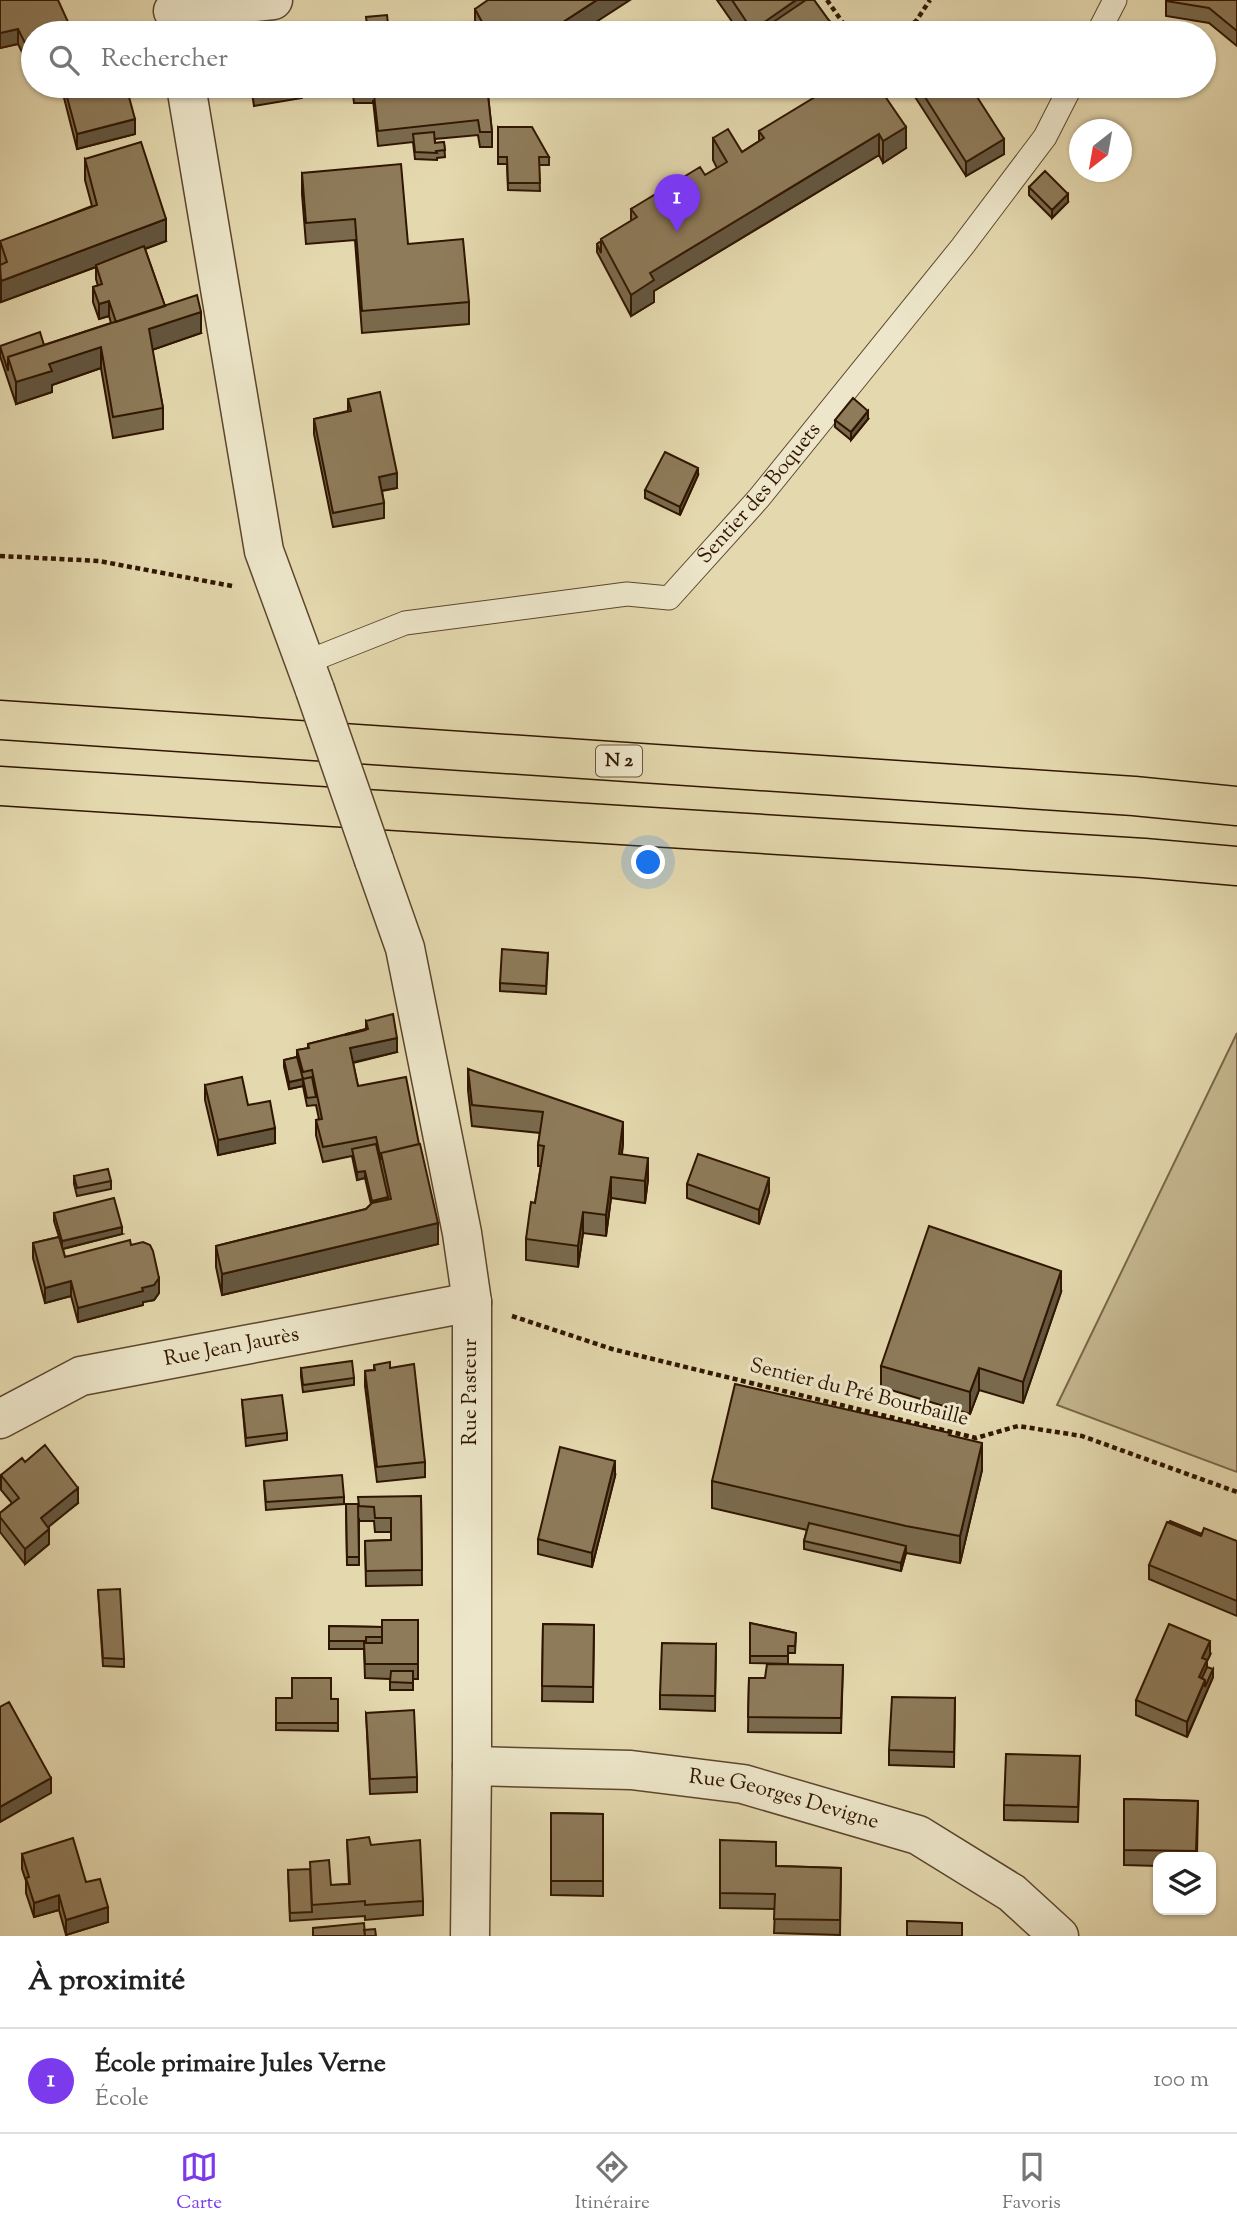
<!DOCTYPE html>
<html lang="fr">
<meta charset="utf-8">
<style>
:root{--surface:#fff;--page:#f6f6f6;--text:#222;--muted:#767676;--line:#e0e0e0;--accent:#7c3aed}
body{margin:0;font-family:"Sorts Mill Goudy",serif;background:var(--page);color:var(--text)}
.controls{position:absolute;right:21px;bottom:21px;display:grid;overflow:hidden;border-radius:14px;box-shadow:0 2px 5px #0004}
.controls button{width:63px;height:63px;display:grid;place-items:center;padding:0;border:0;border-bottom:2px solid var(--line);background:var(--surface);color:var(--text);font:35px sans-serif}
.compass{position:absolute;left:1069px;top:119px;width:63px;height:63px;border-radius:50%;background:var(--surface);box-shadow:0 2px 5px #0004;rotate:211deg}
.you{position:absolute;left:649px;top:863px;width:24px;height:24px;margin:-18px;border:5px solid #fff;border-radius:50%;background:#1a73e8;box-shadow:0 0 0 10px #1a73e833}
.badge{display:grid;place-items:center;width:46px;height:46px;border-radius:50%;background:var(--accent);color:#fff;font-size:23px;font-weight:700}
.pin{position:absolute;translate:-50% -58px;filter:drop-shadow(0 2px 4px #0008)}
.pin::after{content:'';position:absolute;top:37px;width:24px;height:21px;background:inherit;clip-path:polygon(0 0,100% 0,50% 100%)}
.list{margin:0;padding:0;list-style:none}
h2{display:flex;justify-content:space-between;align-items:center;height:91px;margin:0;padding:0 28px;font-size:30px}
h2 small{font-size:23px;font-weight:400;color:var(--muted)}
.list li{display:grid;grid-template-columns:46px 1fr auto;gap:21px;align-items:center;box-sizing:border-box;height:105px;padding:0 28px;border-top:2px solid var(--line)}
.list b{display:block;font-size:26px;white-space:nowrap}
.list p{margin:0;font-size:23px;white-space:nowrap;color:var(--muted)}
.list em{font-size:23px;font-style:normal;color:var(--muted)}
.icon{flex:none;width:38px;height:38px;fill:none;stroke:currentColor;stroke-width:2;stroke-linecap:round;stroke-linejoin:round}
.map{position:relative;flex:none;width:1237px;height:1936px;overflow:hidden}
.search{position:absolute;background:var(--surface);box-shadow:0 2px 5px #0004;left:21px;right:21px;top:21px;height:77px;display:flex;align-items:center;gap:18px;box-sizing:border-box;padding:0 24px;border-radius:38px;color:var(--muted);font-size:26px}
.sheet{height:196px;background:var(--surface)}
nav{display:flex;justify-content:space-around;align-items:center;box-sizing:border-box;height:98px;border-top:2px solid var(--line);background:var(--surface);font-size:19px;color:var(--muted)}
nav a{display:grid;justify-items:center;gap:4px}
nav .on{color:var(--accent)}
.map>svg:first-child{display:block}
</style>
<div class="map">
<svg width="1237" height="1936" viewBox="0 0 1237 1936">
<rect width="100%" height="100%" fill="#e4d8ae"/>
<filter id="stains"><feTurbulence type="fractalNoise" baseFrequency=".00286" numOctaves="4"/><feColorMatrix values="0 0 0 0 .2 0 0 0 0 .09 0 0 0 0 .02 0 0 0 .5 -.17"/></filter>
<radialGradient id="worn" r=".72"><stop offset=".6" stop-color="#630" stop-opacity="0"/><stop offset="1" stop-color="#630" stop-opacity=".3"/></radialGradient>
<path fill="#c5b790" stroke="#7a6648" stroke-width="2" d="M1237,1033V1472L1057,1405Z"/>
<g fill="none" stroke-linecap="round" stroke-linejoin="round">
<defs>
<g id="lane">
<path d="M1098,33L1115,0"/>
<path id="s1" d="M304,663L405,623L627,594L669,598L759,498L962,247L1045,137L1071,86"/>
</g>
<g id="street">
<path d="M173,11L273,0"/>
<path d="M186,86L264,551L315,690"/>
<path d="M374,860L405,948L462,1233L472,1302V1766L470,1936"/>
<path id="s2" d="M0,1419L81,1376L472,1302"/>
<path id="s3" d="M472,1766L631,1770L743,1784L918,1835L1012,1893L1059,1936"/>
</g>
<path id="highway" d="M0,720L1134,796L1237,806
M0,786L1144,858L1237,866"/>
</defs>
<use href="#lane" stroke="#5d462c" stroke-width="25"/>
<use href="#street" stroke="#5d462c" stroke-width="41"/>
<use href="#highway" stroke="#301600" stroke-width="41"/>
<path stroke="#301600" stroke-width="4.5" stroke-dasharray="5 3.5" stroke-linecap="butt" d="M827,0L850,33
M900,33L916,21L930,0
M0,556L99,561L232,586
M512,1316L612,1349L976,1438L1018,1426L1082,1436L1237,1492"/>
<use href="#lane" stroke="#ede6ca" stroke-width="23"/>
<use href="#street" stroke="#ede6ca" stroke-width="38"/>
<use href="#highway" stroke="#e4d8ae" stroke-width="38"/>
<defs>
<path id="street-bridge" d="M315,690L374,860"/>
</defs>
<use href="#street-bridge" stroke="#5d462c" stroke-width="41" stroke-linecap="butt"/>
<use href="#street-bridge" stroke="#ede6ca" stroke-width="38"/>
</g>
<path fill="#7a6a4d" stroke="#301600" stroke-width="2" d="M0,0L33,33V74L18,44L0,48Z
M717,0H814L830,22V30L832,33H740Z
M1166,0H1237V46L1209,23L1166,16Z
M475,9L579,33H477L475,30Z
M61,86H126L135,134L77,149Z
M251,86H302V98L254,106Z
M352,86H487L492,132V147H480L478,135L435,139V143L444,142L445,157L437,158V160L415,159L413,142L378,146L373,100V103H354Z
M908,86H970L1004,154L966,176Z
M834,96L906,148L883,163L879,155L654,291V302L631,316L597,252V244L601,241V239L631,221V209L705,175L717,168L713,160V138L742,152L759,141V131Z
M498,127L549,157V165H539L540,191L508,190L507,164H498Z
M85,159L166,241L145,249L165,306L201,333L152,350L163,408V429L113,438L101,368L52,385V392L16,404L0,356V346L44,345L111,323L109,316L99,319L93,302V287L98,286L96,279V267L1,302L0,299V242L92,206L85,180Z
M302,173L408,244L469,302V324L362,333L355,240L306,244L302,194Z
M1029,187L1068,202L1052,218L1029,195Z
M348,399L397,488L382,491L384,503V518L333,527L314,434V419L348,411Z
M868,419L851,440L835,427V420Z
M698,475L680,515L645,498V490Z
M548,953L546,994L500,991V983Z
M366,1021L397,1052L353,1063L358,1086L438,1244L222,1295L216,1267V1246L366,1209L371,1204L365,1178L357,1180L352,1156L323,1162L316,1135V1120L319,1119L316,1105L307,1106L303,1086L289,1089L284,1067V1060L297,1057V1050L308,1048V1044L366,1029Z
M468,1069L623,1143L622,1154L648,1179L645,1203L611,1198L606,1236L583,1233L578,1267L526,1260V1239L535,1203L541,1166H538V1145L540,1133L472,1126L468,1090Z
M205,1085L248,1105L275,1143L218,1155L205,1100Z
M74,1176L111,1181V1189L77,1196L74,1184Z
M687,1184L769,1192L759,1224L687,1198Z
M54,1213L122,1234L63,1249L65,1257L131,1245L159,1293L154,1300L143,1302V1305L78,1322L71,1296L45,1303L33,1258V1243L59,1237L54,1221Z
M1061,1292L1023,1403L979,1390L970,1414L881,1387V1366Z
M374,1365L425,1462V1477L377,1482L365,1386V1371L374,1370Z
M301,1368L354,1378V1385L303,1392L301,1376Z
M242,1400L287,1433V1440L246,1446Z
M950,1435L982,1470L960,1563L906,1553L901,1571L804,1549V1541L807,1530L712,1508V1481Z
M25,1462L78,1503L47,1527L49,1544L25,1564L0,1532V1513L12,1503L1,1490V1475Z
M615,1476L592,1567L538,1554V1539Z
M264,1481L344,1497V1504L266,1510Z
M421,1496L422,1585L366,1586L365,1541L391,1540V1532H375L374,1521H359V1518V1565H347L346,1504H358Z
M1202,1534L1237,1541V1616L1149,1579V1565Z
M98,1590L124,1659V1667L103,1666Z
M418,1620V1679H413V1690H390V1679L365,1678L364,1649H329V1626L382,1627Z
M750,1623L796,1633L795,1653H788V1664L750,1663Z
M543,1624L594,1625L593,1702L542,1701Z
M716,1644L715,1711L660,1709V1695Z
M1210,1655L1207,1661V1667L1213,1677L1187,1737L1136,1715V1700Z
M843,1665L841,1733L748,1732L749,1678H765Z
M276,1698L338,1699V1731L276,1730Z
M955,1698L954,1767L889,1765V1750Z
M366,1713L417,1777V1792L370,1794Z
M1080,1756L1078,1822L1004,1820V1805Z
M1124,1799L1198,1801L1197,1857H1158V1866L1124,1865Z
M551,1813L603,1814V1896L551,1895Z
M347,1840L371,1845L423,1901V1915L365,1920V1916L290,1921L288,1870L331,1885L349,1884Z
M720,1840L776,1866L841,1868L840,1935L774,1933L775,1909L720,1908Z
M22,1854L86,1882L108,1922L66,1935L59,1910L34,1917L26,1893V1881L22,1869Z"/>
<path fill="#63563f" stroke="#301600" stroke-width="2" d="M597,0H630L579,33H546Z
M796,0H811L779,33H757L760,25Z
M830,22V33H814Z
M18,29V44L0,48V33Z
M135,119V134L77,149V134Z
M906,127V148L883,163V141Z
M879,134V155L654,291V302L631,316V295L650,273Z
M1004,139V154L966,176V162Z
M1068,194V202L1052,218V210Z
M166,219V241L1,302V281Z
M109,301V316L99,319V304Z
M201,312V333L149,351L118,328Z
M101,347V368L52,385V392L16,404V382L49,364Z
M868,411V419L851,440V432Z
M698,468V475L680,515V507Z
M397,473V488L379,491V477Z
M397,1038V1052L350,1063V1048Z
M303,1079V1086L289,1089V1082Z
M623,1122V1143L619,1175V1154Z
M275,1128V1143L218,1155V1140Z
M648,1158V1179L645,1203V1181Z
M365,1171V1178L357,1180V1172Z
M611,1177V1198L606,1236V1215Z
M769,1178V1192L759,1224V1210Z
M388,1197V1205L372,1208V1201Z
M583,1212V1233L578,1267V1246Z
M438,1223V1244L222,1295V1274Z
M122,1227V1234L62,1249V1241Z
M1061,1271V1292L1023,1403V1382Z
M159,1278V1293L154,1300L143,1302V1305L78,1322V1308L142,1288Z
M71,1281V1296L45,1303V1288Z
M979,1368V1390L970,1414V1392Z
M982,1443V1470L960,1563V1536Z
M615,1461V1476L592,1567V1553Z
M78,1488V1503L41,1533V1518Z
M49,1529V1544L25,1564V1549Z
M906,1546V1553L901,1571V1563Z
M1210,1641V1655L1207,1661V1675L1202,1686L1199,1677L1202,1658Z
M1213,1669V1677L1187,1737V1722L1205,1680Z
M51,1778V1793L0,1822V1807Z
M59,1895V1910L34,1917V1903Z
M108,1907V1922L66,1935V1920Z"/>
<path fill="#8e7b5a" stroke="#301600" stroke-width="2" d="M0,0H58L73,33H33V59L18,29L0,33Z
M488,0H597L546,33H488L475,9Z
M732,0H796L760,25L763,29L757,33H754Z
M806,0H814L830,22L814,33H763V29Z
M1166,0H1237V31L1209,8L1166,1Z
M387,15L389,33H368L366,17Z
M64,86H126L135,119L77,134Z
M253,86H288L254,91Z
M353,86H372L373,95L354,96Z
M373,86H487L492,132H480L478,120L378,131Z
M851,86H878L906,127L883,141L879,134L650,273L654,280L631,295L601,239L637,217L631,209L700,167L705,175L727,162L713,138L728,129L742,152L764,138L759,131L830,88L834,96Z
M918,86H970L1004,139L966,162Z
M498,127H532L549,157H539L540,183H508L507,157H498Z
M434,132L435,143L444,142L445,150L436,151L437,153L415,152L413,134Z
M141,142L166,219L1,281L0,265L7,262L0,241L97,205L85,159Z
M401,164L408,244L463,239L469,302L362,311L355,219L306,223L302,173Z
M1045,171L1068,194L1052,210L1029,187Z
M601,241V253L597,244Z
M144,246L165,306L116,322L109,301L99,304L93,287L102,284L96,265Z
M197,295L201,312L149,329L163,408L113,417L101,347L49,364L52,371L16,382L8,357Z
M40,332L44,345L8,357V371L0,346Z
M380,392L397,473L379,477L384,503L333,513L314,419L351,411L348,399Z
M853,398L868,411L851,432L835,420Z
M665,452L698,468L680,507L645,490Z
M502,949L548,953L546,986L500,983Z
M393,1014L397,1038L350,1048L358,1086L406,1077L419,1144L381,1153V1160L376,1137L323,1147L316,1120L322,1119L312,1070L303,1072L297,1050L309,1048L308,1044L368,1029L366,1021Z
M366,1029V1030L346,1035V1034Z
M297,1057L303,1079L312,1077L316,1097L307,1098L303,1079L289,1082L284,1060Z
M468,1069L623,1122L619,1154L648,1158L645,1181L611,1177L606,1215L583,1212L578,1246L526,1239L531,1202L535,1203L544,1146L538,1145L543,1112L472,1105Z
M242,1077L248,1105L270,1101L275,1128L218,1140L205,1085Z
M376,1144L388,1197L372,1201L365,1171L357,1172L352,1149Z
M420,1144L438,1223L222,1274L216,1246L366,1209L372,1203L391,1199L381,1153Z
M698,1154L769,1178L759,1210L687,1184Z
M108,1169L111,1181L77,1188L74,1176Z
M114,1198L122,1227L62,1241L54,1213Z
M929,1226L1061,1271L1023,1382L979,1368L970,1392L881,1366Z
M59,1237L65,1257L130,1240L131,1245L143,1242L150,1245L153,1251L159,1278L154,1285L142,1288L143,1291L78,1308L71,1281L45,1288L33,1243Z
M352,1361L354,1378L303,1385L301,1368Z
M390,1362V1368L414,1364L425,1462L377,1467L365,1371L375,1370L374,1365Z
M735,1384L950,1433L949,1435L982,1443L960,1536L906,1526L712,1481Z
M282,1395L287,1433L246,1438L242,1400Z
M45,1445L78,1488L41,1518L49,1529L25,1549L0,1517V1513L19,1498L1,1475L22,1458L25,1462Z
M560,1447L615,1461L592,1553L538,1539Z
M342,1475L344,1497L266,1502L264,1481Z
M421,1496L422,1570L366,1571L365,1541L391,1540V1518H375L374,1507L359,1506L358,1497Z
M346,1504H358L359,1557H347Z
M1170,1521L1202,1534L1201,1536L1169,1523Z
M1167,1522L1201,1536L1204,1528L1237,1541V1601L1149,1565Z
M809,1523L906,1546L901,1563L804,1541Z
M120,1589L124,1659L103,1658L98,1590Z
M382,1620H418V1664H365L364,1643H382Z
M750,1623L796,1633L795,1646H788V1656H750Z
M543,1624L594,1625L593,1687L542,1686Z
M1169,1624L1210,1641L1202,1658L1207,1660L1199,1677L1205,1680L1187,1722L1136,1700Z
M329,1626L382,1627V1637H366V1641H329Z
M662,1643L716,1644L715,1696L660,1695Z
M767,1664L843,1665L841,1718L748,1717L749,1678H765Z
M1207,1667L1213,1669L1205,1687V1680L1202,1678Z
M391,1671H413V1683L390,1682Z
M292,1678H331V1699H338V1723H276V1698H292Z
M892,1697L955,1698L954,1752L889,1750Z
M9,1702L51,1778L0,1807V1707Z
M414,1710L417,1777L370,1779L366,1713Z
M1006,1754L1080,1756L1078,1807L1004,1805Z
M1124,1799L1198,1801L1196,1851L1124,1850Z
M551,1813L603,1814V1881H551Z
M369,1837L371,1845L420,1840L423,1901L365,1905V1901L312,1905L310,1862L329,1860L331,1885L350,1884L347,1840Z
M73,1838L86,1882L100,1879L108,1907L66,1920L59,1895L34,1903L26,1878L29,1877L22,1854Z
M720,1840L776,1842V1866L841,1868L840,1920L774,1919L775,1894L720,1893Z
M310,1869L312,1912L290,1913L288,1870Z
M907,1921L962,1923V1936H907Z
M364,1923L365,1936H313V1928Z
M375,1929L376,1936H365L364,1930Z"/>
<g text-anchor="middle" dominant-baseline="central" stroke-width="6" stroke-linejoin="round" paint-order="stroke">
<rect fill="#ede6ca" stroke="#69543d" stroke-width="2" x="596" y="745.5" width="46" height="31" rx="5"/>
<g font-size="19" font-weight="bold" fill="#301600">
<text x="619" y="761">N 2</text>
</g>
<g font-size="21" fill="#301600" stroke="#ede6ca">
<text stroke="none"><textPath href="#s1" startOffset="513">Sentier des Boquets</textPath></text>
<text stroke="none"><textPath href="#s2" startOffset="245">Rue Jean Jaurès</textPath></text>
<text transform="translate(471 1392) rotate(-90)">Rue Pasteur</text>
<text transform="translate(859 1393) rotate(14)">Sentier du Pré Bourbaille</text>
<text stroke="none"><textPath href="#s3" startOffset="315">Rue Georges Devigne</textPath></text>
</g>
</g>
<rect width="100%" height="100%" filter="url(#stains)"/>
<rect width="100%" height="100%" fill="url(#worn)"/>
</svg>
<div class="controls">
<button><svg class="icon" aria-label="layers" viewBox="0 0 24 24"><path d="M12 4l9 5-9 5-9-5zM3 14l9 5 9-5"/></svg></button>
</div>
<svg class="compass" viewBox="-18 -18 36 36"><path d="M0-13l5 13h-10z" fill="#e53935"/><path d="M0 13l5-13h-10z" fill="#767676"/></svg>
<div class="you"></div>
<div class="pin badge" style="left:677px;top:232px">1</div>
<div class="search"><svg class="icon" aria-label="search" viewBox="0 0 24 24"><circle cx="10" cy="10" r="6"/><path d="M15 15l6 6"/></svg>Rechercher</div>
</div>
<section class="sheet">
<h2>À proximité<small></small></h2>
<ul class="list">
<li><span class="badge">1</span><div><b>École primaire Jules Verne</b><p>École</p></div><em>100 m</em></li>
</ul>
</section>
<nav>
<a class="on"><svg class="icon" aria-label="map" viewBox="0 0 24 24"><path d="M3 6l6-2 6 2 6-2v14l-6 2-6-2-6 2zM9 4v14M15 6v14"/></svg>Carte</a>
<a><svg class="icon" aria-label="directions" viewBox="0 0 24 24"><path d="M12 3l9 9-9 9-9-9zM9 14v-3h6M13 9l2 2-2 2"/></svg>Itinéraire</a>
<a><svg class="icon" aria-label="saved" viewBox="0 0 24 24"><path d="M7 4h10v16l-5-4-5 4z"/></svg>Favoris</a>
</nav>
